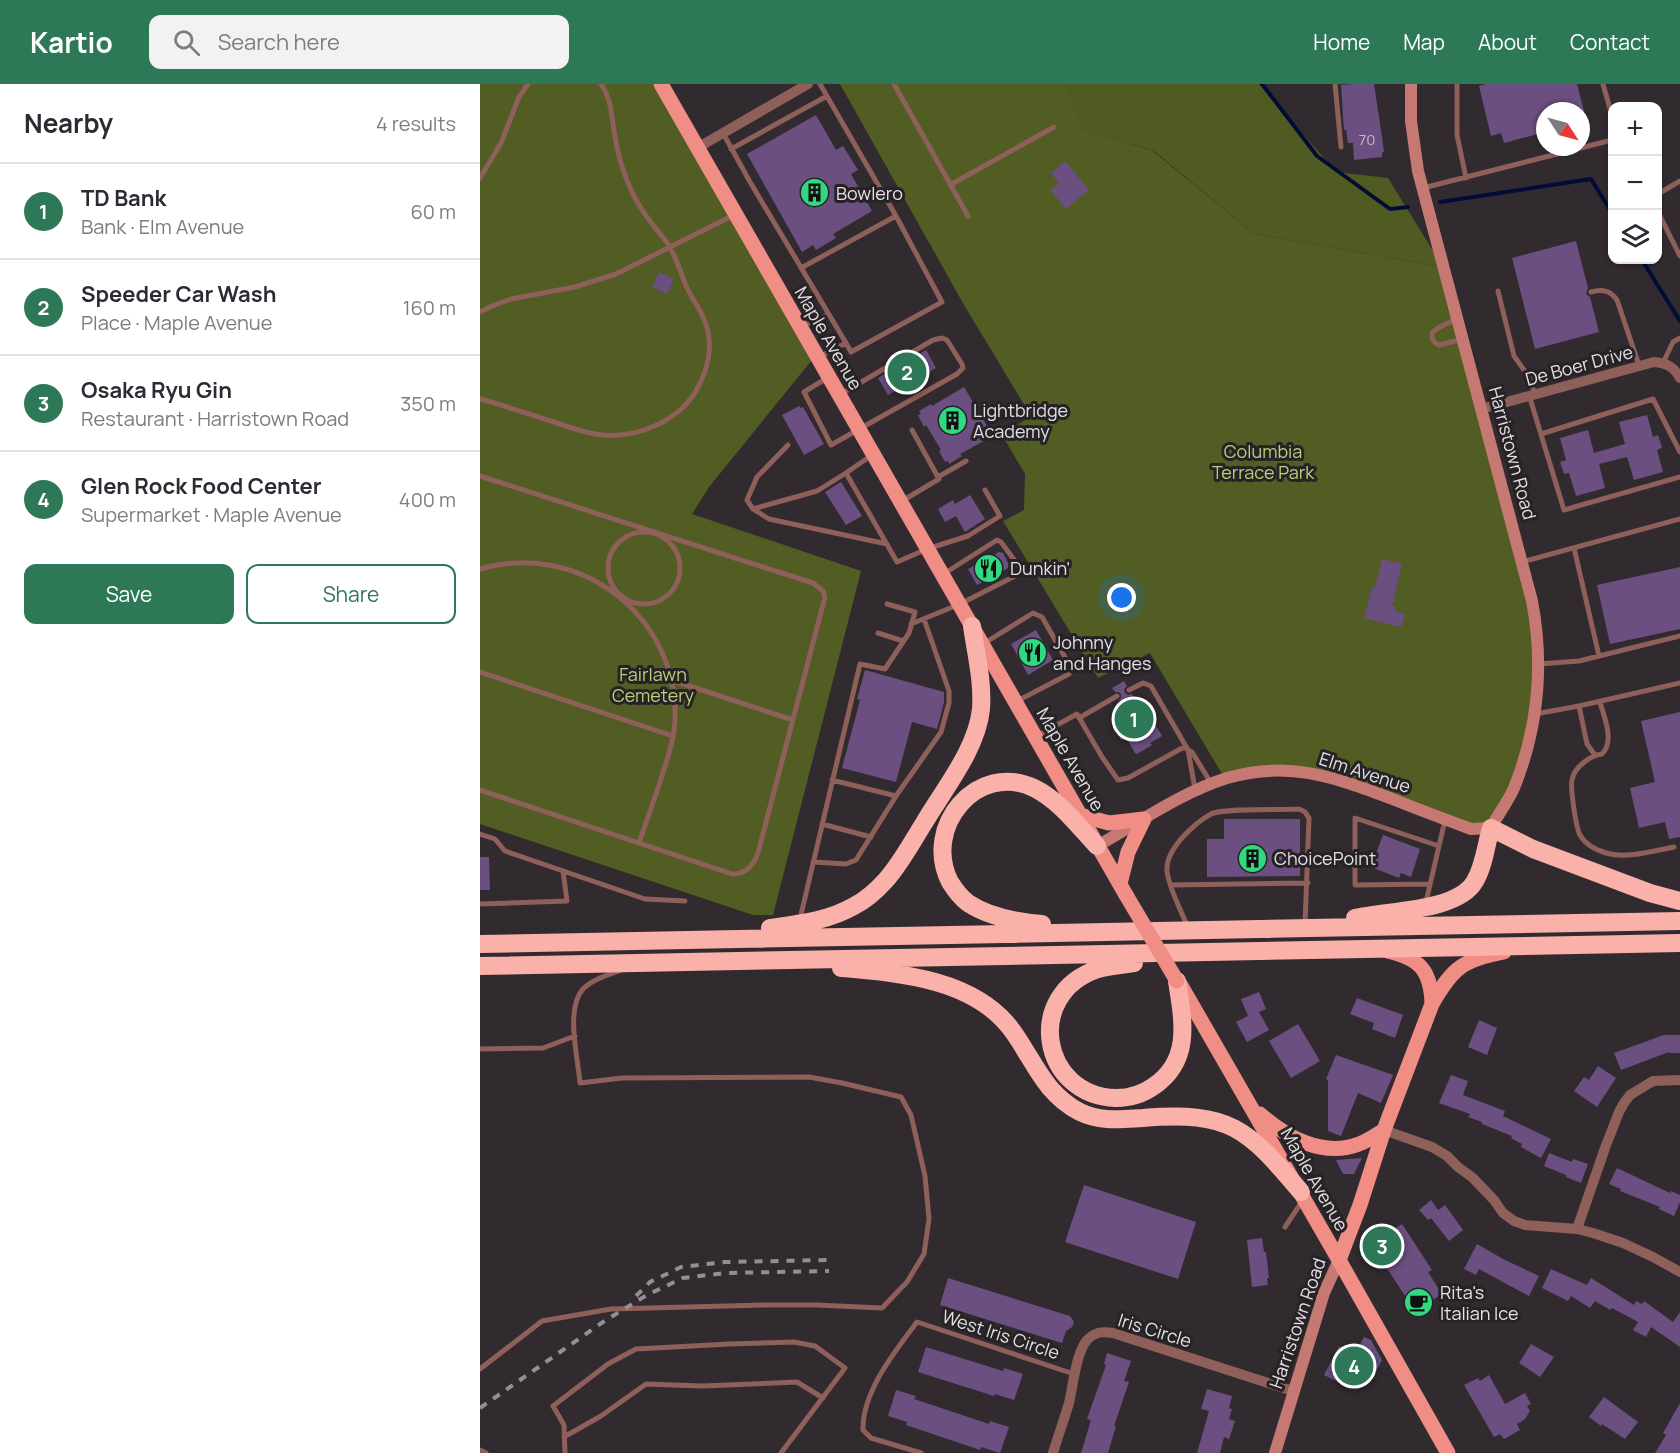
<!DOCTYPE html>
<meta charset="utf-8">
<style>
:root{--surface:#fff;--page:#f2f2f3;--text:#2b2b33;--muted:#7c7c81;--line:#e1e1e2;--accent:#2d7957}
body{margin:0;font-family:Manrope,sans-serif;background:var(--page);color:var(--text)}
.controls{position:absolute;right:18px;top:18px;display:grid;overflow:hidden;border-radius:12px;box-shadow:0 2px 4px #0004}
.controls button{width:54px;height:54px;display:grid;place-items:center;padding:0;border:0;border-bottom:2px solid var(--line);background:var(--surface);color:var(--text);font:30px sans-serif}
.compass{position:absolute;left:1056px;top:18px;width:54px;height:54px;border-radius:50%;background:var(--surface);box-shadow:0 2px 4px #0004;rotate:126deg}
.you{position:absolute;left:642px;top:514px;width:21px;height:21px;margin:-15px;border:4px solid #fff;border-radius:50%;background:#1a73e8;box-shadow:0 0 0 9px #1a73e833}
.badge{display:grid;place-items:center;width:39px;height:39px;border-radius:50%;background:var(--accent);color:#fff;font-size:20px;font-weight:700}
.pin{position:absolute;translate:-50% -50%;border:3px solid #fff;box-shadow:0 2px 6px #0006}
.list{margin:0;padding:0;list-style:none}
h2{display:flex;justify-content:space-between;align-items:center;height:78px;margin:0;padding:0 24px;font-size:26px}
h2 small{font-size:20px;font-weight:400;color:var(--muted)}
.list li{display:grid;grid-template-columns:39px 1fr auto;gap:18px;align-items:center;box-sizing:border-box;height:96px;padding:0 24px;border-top:2px solid var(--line)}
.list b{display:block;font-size:22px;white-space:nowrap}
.list p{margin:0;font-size:20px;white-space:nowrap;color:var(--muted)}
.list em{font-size:20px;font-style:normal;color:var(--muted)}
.actions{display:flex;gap:12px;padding:18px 24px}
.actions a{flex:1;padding:14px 0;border:2px solid var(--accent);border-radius:12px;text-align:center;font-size:21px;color:var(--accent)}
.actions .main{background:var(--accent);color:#fff}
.icon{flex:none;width:33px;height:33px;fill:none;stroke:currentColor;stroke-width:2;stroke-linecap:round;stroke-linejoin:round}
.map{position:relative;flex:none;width:1200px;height:1369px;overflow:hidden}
header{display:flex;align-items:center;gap:36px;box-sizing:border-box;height:84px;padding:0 30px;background:var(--accent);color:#fff}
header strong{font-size:28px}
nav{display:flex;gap:33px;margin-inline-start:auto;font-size:21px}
.search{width:420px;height:54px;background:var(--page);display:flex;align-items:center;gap:15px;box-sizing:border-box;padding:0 21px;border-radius:12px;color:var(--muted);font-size:22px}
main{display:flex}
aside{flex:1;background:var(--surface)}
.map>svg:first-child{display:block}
</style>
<header>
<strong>Kartio</strong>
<div class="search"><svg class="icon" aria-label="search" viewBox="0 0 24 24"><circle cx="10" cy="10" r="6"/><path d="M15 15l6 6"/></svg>Search here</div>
<nav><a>Home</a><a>Map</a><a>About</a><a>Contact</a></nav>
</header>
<main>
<aside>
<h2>Nearby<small>4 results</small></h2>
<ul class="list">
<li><span class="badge">1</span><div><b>TD Bank</b><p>Bank · Elm Avenue</p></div><em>60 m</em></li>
<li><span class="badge">2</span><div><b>Speeder Car Wash</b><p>Place · Maple Avenue</p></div><em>160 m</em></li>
<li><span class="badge">3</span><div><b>Osaka Ryu Gin</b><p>Restaurant · Harristown Road</p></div><em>350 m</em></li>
<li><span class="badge">4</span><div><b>Glen Rock Food Center</b><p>Supermarket · Maple Avenue</p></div><em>400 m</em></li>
</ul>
<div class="actions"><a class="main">Save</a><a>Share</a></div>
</aside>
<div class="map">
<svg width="1200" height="1369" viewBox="0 0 1200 1369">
<rect width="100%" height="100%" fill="#312b30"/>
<path fill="#525d24" d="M0,0H181L336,271L229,403L212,430L381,487L293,831H273L0,740Z
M360,0H587L602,45L673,67L774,150L963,183L1057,543L1051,648L1011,744L966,735L819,687L745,695L670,569L618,594L523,437L544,426L545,390L522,351L551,332L484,221Z"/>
<path fill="#505b21" d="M587,0H779L856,88L908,94L963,183L774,150L674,67L601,45Z"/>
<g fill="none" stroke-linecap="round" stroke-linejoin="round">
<path stroke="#010d36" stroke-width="4" d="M782,0L837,72L910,125L928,123
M960,118L1111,95L1132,129
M1162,176L1200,237"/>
</g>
<path fill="#6b4f80" d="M875,0H894L902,53L904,68H902V73L874,76L873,59H868L866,46H864L861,1Z
M1006,0H1097L1104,27H1065V48L1024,59L1021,49L1011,52L999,2Z
M336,31L356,66L363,62L378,86L371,90L392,127L353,150L356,154L336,166L333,161L322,168L267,70Z
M585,77L609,106L586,125L570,106L579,99L571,89Z
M1096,157L1108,204L1106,210L1110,213L1119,248L1055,265L1032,174Z
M179,188L194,195L187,210L172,203Z
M446,266L456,284L408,311L398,294Z
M484,303L513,352L480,370L482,372L469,380L468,377L465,378L459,367L461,366L446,341L444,343L438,331L441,330L439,327L451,320L452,322Z
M319,322L321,324L323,323L344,360L324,371L302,331Z
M1167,331L1173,353L1178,351L1182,364L1177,366L1183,388L1154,396L1147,373L1119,380L1125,404L1096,412L1089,389L1084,390L1080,378L1086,376L1080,354L1108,346L1114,369L1145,360L1139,338Z
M361,398L382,432L366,441L345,408Z
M490,411L505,435L485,448L476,432L465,438L458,425L473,416L475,420Z
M519,468L523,469L530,483L497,501L488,485Z
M902,475L922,480L912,522L916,523L915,527L925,530L921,543L884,534L892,504H895Z
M1200,483V545L1130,560L1117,501Z
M556,546L573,576L548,591L531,560Z
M385,586L464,608V618L457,645L432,638L416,698L362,684L380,616L377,615Z
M644,597L647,602L644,605L645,609L648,611L652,610L656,618L661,616L682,652L670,659L672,661L657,670L655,669L646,653L641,656L633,642L639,639L634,631L645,625L639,616L641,614V610L639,608H635L632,604Z
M1200,628V753L1189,755L1185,738L1159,744L1150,704L1175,698L1161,637Z
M744,735H820V792L727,793V755H744Z
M903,751L940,765L931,793L921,789L919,794L891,783Z
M0,773H9L10,806H0Z
M779,908L786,925L779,928L789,946L767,958L756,938L768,932L761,915Z
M877,914L923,931L915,954L892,945L894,939L870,930Z
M999,936L1017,944L1007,971L988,963Z
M818,940L840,977L811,994L789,957Z
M1184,951H1200V969H1189V968L1141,986L1134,969Z
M856,971L913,991L901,1019L878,1009L861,1052L848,1047V996L846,995Z
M1118,982L1136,994L1117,1023L1094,1007L1104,993L1109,996Z
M971,991L988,997L983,1011L1025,1027L1023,1032L1071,1055L1061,1074L1041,1063L1042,1060L1031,1054L1032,1052L1002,1040V1038L988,1033L990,1030L959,1019Z
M1069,1069L1092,1078L1093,1075L1108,1080L1101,1099L1086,1093V1091L1064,1082Z
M882,1074L874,1090H863L856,1076Z
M1137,1084L1190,1109L1191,1107L1200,1111V1118L1194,1132L1179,1125L1180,1123L1140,1107L1141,1105L1129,1100Z
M604,1101L716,1138L698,1195L585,1158Z
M951,1116L958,1126L965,1121L983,1146L969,1157L951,1134L948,1136L939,1126Z
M922,1140L952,1186L948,1188L962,1210L935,1227L891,1160Z
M782,1154L784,1168H786L789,1194H787L788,1201L772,1203L767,1156Z
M997,1160L1023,1175L1059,1192L1049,1212L999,1185L996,1191L984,1185Z
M1071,1185L1107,1201L1111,1194L1154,1221L1156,1217L1162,1220L1164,1217L1193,1238L1200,1228V1263L1171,1243L1166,1253L1153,1246L1158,1238L1132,1224L1130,1226L1115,1217L1110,1224L1091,1212L1088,1217L1062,1204Z
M468,1194L590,1232L594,1238L592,1243L586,1247L582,1259L460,1221Z
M884,1253L891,1256L902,1276L894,1292L888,1294L876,1288L868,1303L844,1291L859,1262L875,1270Z
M1051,1260L1074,1273L1060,1293L1039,1279Z
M446,1263L523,1287L524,1284L543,1290L534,1316L515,1310L514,1312L438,1288Z
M627,1269L651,1277L644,1297L649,1298L634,1342H636L628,1369H601L611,1336L607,1335L626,1281L624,1280Z
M1009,1291L1025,1320L1045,1309L1051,1320L1047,1322L1050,1327L1045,1335L1037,1340L1040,1346L1024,1355L1020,1350L1014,1353L984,1301L998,1294L1000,1297Z
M727,1305L752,1312L749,1324L752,1325L749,1335L755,1337L749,1355L744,1353L740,1369H717L729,1327L721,1325Z
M416,1306L436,1312L434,1315L509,1340L510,1337L529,1343L520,1369L501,1363L500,1366L426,1341L427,1338L408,1332Z
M1124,1313L1158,1338L1145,1355L1122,1340L1121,1342L1109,1333Z
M1200,1319V1369H1175L1186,1351L1183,1349Z"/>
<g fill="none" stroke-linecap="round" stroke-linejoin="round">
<path stroke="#8f5f5a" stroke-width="5" d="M414,0L488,132
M855,0L861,63
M977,0V51L986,94
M1123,0L1132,32
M243,49L270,98L366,259L341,272
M251,65L347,12
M0,94L21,59L39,13L48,0
M470,101L574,43
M943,104L1132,56
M1178,110L1200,97
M1178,128L1200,172
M321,184L416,132L340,0
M1018,207L1034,272L1049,293L1055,310
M1111,208C1122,205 1130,206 1137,216L1159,281
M0,228L12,222L31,215L95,203L136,190L254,131
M976,235L958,244L952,249C952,256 953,258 959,261L983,255
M323,242L349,230
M366,259L371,268L462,218L416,132
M1183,279L1193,258L1200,254
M347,294L324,308L351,361L477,290L483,284L482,280L467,256L462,254L453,256L361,310
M1049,311L1084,426L1200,393
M0,315C25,322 49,330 74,338C89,343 105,349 122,351C157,354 197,338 216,307C228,286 234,261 225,238C221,226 213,216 208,206C201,192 197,173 188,160C175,143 161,128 152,108C143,89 137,68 134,47C131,29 132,17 121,0
M1061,350L1173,315L1200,368
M308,361L277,393L267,416L273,425L289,435L407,460
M392,371L366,389L417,478L447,465L488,452L520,432L505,406
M0,392L333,499L343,507L345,513L278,769C273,782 266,790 252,790L0,706
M458,393L486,377
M422,417L459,395L432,346
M273,425L337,407L366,389
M128 484a36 36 0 1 1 72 0a36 36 0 1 1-72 0Z
M1094,464L1119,572
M1042,478L1200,435
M0,485C99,456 199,532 195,636C194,658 186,678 180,698C173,719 166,739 159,759
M431,540L480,520L535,492L541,485L521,458L517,456L465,489
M398,549L423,557
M503,560L553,529L562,533L590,582L589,590L537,617
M1059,580L1099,577L1200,552
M0,588L193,652
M191,596L313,636
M649,606L663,599L671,602L708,666L712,668L731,699
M1120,618C1124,633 1135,657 1122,670C1111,671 1094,683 1092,696C1090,703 1096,744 1100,751C1105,760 1116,766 1126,769C1147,775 1173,767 1194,763
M1099,622L1107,660L1115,671
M1055,630L1099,622L1200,599
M599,634L637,612
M557,652L597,630L622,673L638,696L648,694L704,663L708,666
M708,666L715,705
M352,696L416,712
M342,740L391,753
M0,750L15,755L25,767L165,815L205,817
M333,778L366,780L376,776L416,712L461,648L469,619V607L444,535
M950,800L875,801V734L959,762
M691,801L828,799
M946,818L965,736
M0,820L87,817L83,787
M320,835L380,580L405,585L429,549L435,528L407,520
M708,844C702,828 689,805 687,787C686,774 694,763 702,754C710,745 720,736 731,730C744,724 801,726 819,725L825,728L829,734L825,840
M0,965L63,964L95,952
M805,1143L823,1116
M0,1285L62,1237L131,1225L284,1221H336L402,1224L427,1198L444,1170L449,1135L445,1092L431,1031L421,1013L362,999L329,993L142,994L100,999C98,974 85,925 103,905C113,895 128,891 141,886
M84,1353L121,1332L166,1300L222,1302L317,1298L343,1314
M0,1366L6,1369
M85,1369L84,1341L73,1322L128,1280L156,1265L249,1260L314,1258L335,1262L365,1284L301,1369
M441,1369L391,1354L383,1346C382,1308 415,1267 437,1238L594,1290"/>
<path stroke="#8f5f5a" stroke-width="10" d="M217,64L328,0
M1001,325L1174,278C1187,279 1194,283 1200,294
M904,1046L952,1063L967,1072L978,1083L993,1094L1014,1116L1023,1129L1034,1137L1045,1141L1097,1145L1113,1149L1143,1159L1173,1173L1200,1188
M1097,1145L1125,1064L1139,1028L1144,1019L1150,1011L1173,997L1200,996
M573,1369C578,1352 584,1336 589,1319C593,1302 596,1269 607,1256C615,1248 622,1247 633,1249L813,1307"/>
<path stroke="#c67973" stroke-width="12" d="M617,762C658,739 702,708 747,694C809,676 853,693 910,714C937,725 964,735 991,745L1011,744C1018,730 1028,718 1034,704C1058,644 1064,580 1052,517L938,87L931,37V0
M795,1369L844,1209L859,1176"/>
<path stroke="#f08d85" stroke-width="15" d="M181,0L646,811
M600,731L629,739L664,735
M640,800L648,768L664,735
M907,867C940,874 951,887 952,920
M700,900L859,1176L968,1369
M780,1030C806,1053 843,1074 879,1060C888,1057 896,1051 904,1046
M859,1176L880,1121L904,1046L952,920C973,883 983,876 1024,868"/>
<path stroke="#f9b1aa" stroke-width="18" d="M875,834C907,826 978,828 995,797C1004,782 1006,761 1011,744L1053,765L1170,809L1200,817
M562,840C537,838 509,833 488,819C480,813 475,806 470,798C442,743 497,677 554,704C579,716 598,742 617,762
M290,844C318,840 348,837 374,822C386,816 397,806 406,796C421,779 432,758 444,739C464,705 497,665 501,625C503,597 496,570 492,542
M0,860L1200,837
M654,879C642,881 629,882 618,885C543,910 561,1012 636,1014C649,1014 663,1010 674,1002C712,976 703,936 697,897
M0,882L1200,859
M361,884C420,889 497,895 534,949C555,979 565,1010 600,1028C620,1038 642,1035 663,1034C750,1027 767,1044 821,1108"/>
<path stroke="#948f93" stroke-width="4" stroke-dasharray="8 8" stroke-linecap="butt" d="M156,1212L170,1198L201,1183L245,1178L349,1176
M0,1324L123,1238L167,1211L203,1194L245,1189L349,1187"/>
<path stroke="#f08d85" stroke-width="15" d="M646,811L697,897"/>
</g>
<defs>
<symbol id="building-disc" viewBox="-11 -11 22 22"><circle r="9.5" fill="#30d882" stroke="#272226"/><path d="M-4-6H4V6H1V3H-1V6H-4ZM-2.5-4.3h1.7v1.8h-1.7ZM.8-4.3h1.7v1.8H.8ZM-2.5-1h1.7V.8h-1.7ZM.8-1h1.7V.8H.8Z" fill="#111"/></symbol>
<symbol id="restaurant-disc" viewBox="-11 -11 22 22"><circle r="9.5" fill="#30d882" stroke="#272226"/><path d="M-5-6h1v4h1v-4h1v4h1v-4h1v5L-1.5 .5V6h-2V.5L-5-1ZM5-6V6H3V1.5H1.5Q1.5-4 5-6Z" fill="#111"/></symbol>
<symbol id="cafe-disc" viewBox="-11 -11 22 22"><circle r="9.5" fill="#30d882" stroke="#272226"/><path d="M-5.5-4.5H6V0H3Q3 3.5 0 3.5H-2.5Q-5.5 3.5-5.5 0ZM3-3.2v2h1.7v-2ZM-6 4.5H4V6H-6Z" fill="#111"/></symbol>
</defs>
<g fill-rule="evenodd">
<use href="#building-disc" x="318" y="92" width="33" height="33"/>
<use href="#building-disc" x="456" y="320" width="33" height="33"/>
<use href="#restaurant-disc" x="492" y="468" width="33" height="33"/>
<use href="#restaurant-disc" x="536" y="552" width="33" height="33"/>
<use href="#building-disc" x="756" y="758" width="33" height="33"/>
<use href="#cafe-disc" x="922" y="1202" width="33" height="33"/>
</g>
<g text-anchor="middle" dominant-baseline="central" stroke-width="6" stroke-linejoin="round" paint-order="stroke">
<g font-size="15" fill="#c5bbca">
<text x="887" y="55">70</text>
</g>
<g font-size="18" fill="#e3dfe3" stroke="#272226" text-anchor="start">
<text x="356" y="109">Bowlero</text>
<text x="493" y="326">Lightbridge<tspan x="493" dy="21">Academy</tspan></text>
<text x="530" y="484">Dunkin'</text>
<text x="573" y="558">Johnny<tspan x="573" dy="21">and Hanges</tspan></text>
<text x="794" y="774">ChoicePoint</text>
<text x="960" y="1208">Rita's<tspan x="960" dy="21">Italian Ice</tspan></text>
</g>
<g font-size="18" fill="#e3dfe3" stroke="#272226">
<text transform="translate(349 254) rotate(60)">Maple Avenue</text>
<text transform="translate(1099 281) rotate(-15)">De Boer Drive</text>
<text transform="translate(1033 369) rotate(75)">Harristown Road</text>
<text transform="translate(591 675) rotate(60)">Maple Avenue</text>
<text transform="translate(885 688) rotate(18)">Elm Avenue</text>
<text transform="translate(835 1095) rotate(60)">Maple Avenue</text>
<text transform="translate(817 1239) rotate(-71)">Harristown Road</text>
<text transform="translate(675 1246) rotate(17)">Iris Circle</text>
<text transform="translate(521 1250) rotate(18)">West Iris Circle</text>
</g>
<g font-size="18" fill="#bbce78" stroke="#272226">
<text x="783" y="367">Columbia<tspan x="783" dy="21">Terrace Park</tspan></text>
<text x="173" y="590">Fairlawn<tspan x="173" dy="21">Cemetery</tspan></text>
</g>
</g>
</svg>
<div class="controls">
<button>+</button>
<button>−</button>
<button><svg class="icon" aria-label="layers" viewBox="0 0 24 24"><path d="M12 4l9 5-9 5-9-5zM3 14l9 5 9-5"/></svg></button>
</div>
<svg class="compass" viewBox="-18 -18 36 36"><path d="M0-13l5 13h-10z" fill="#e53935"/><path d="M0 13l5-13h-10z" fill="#7c7c81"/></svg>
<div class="you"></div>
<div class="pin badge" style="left:654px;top:635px">1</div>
<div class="pin badge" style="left:427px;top:288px">2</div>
<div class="pin badge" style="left:902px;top:1162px">3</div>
<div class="pin badge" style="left:874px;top:1282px">4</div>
</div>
</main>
